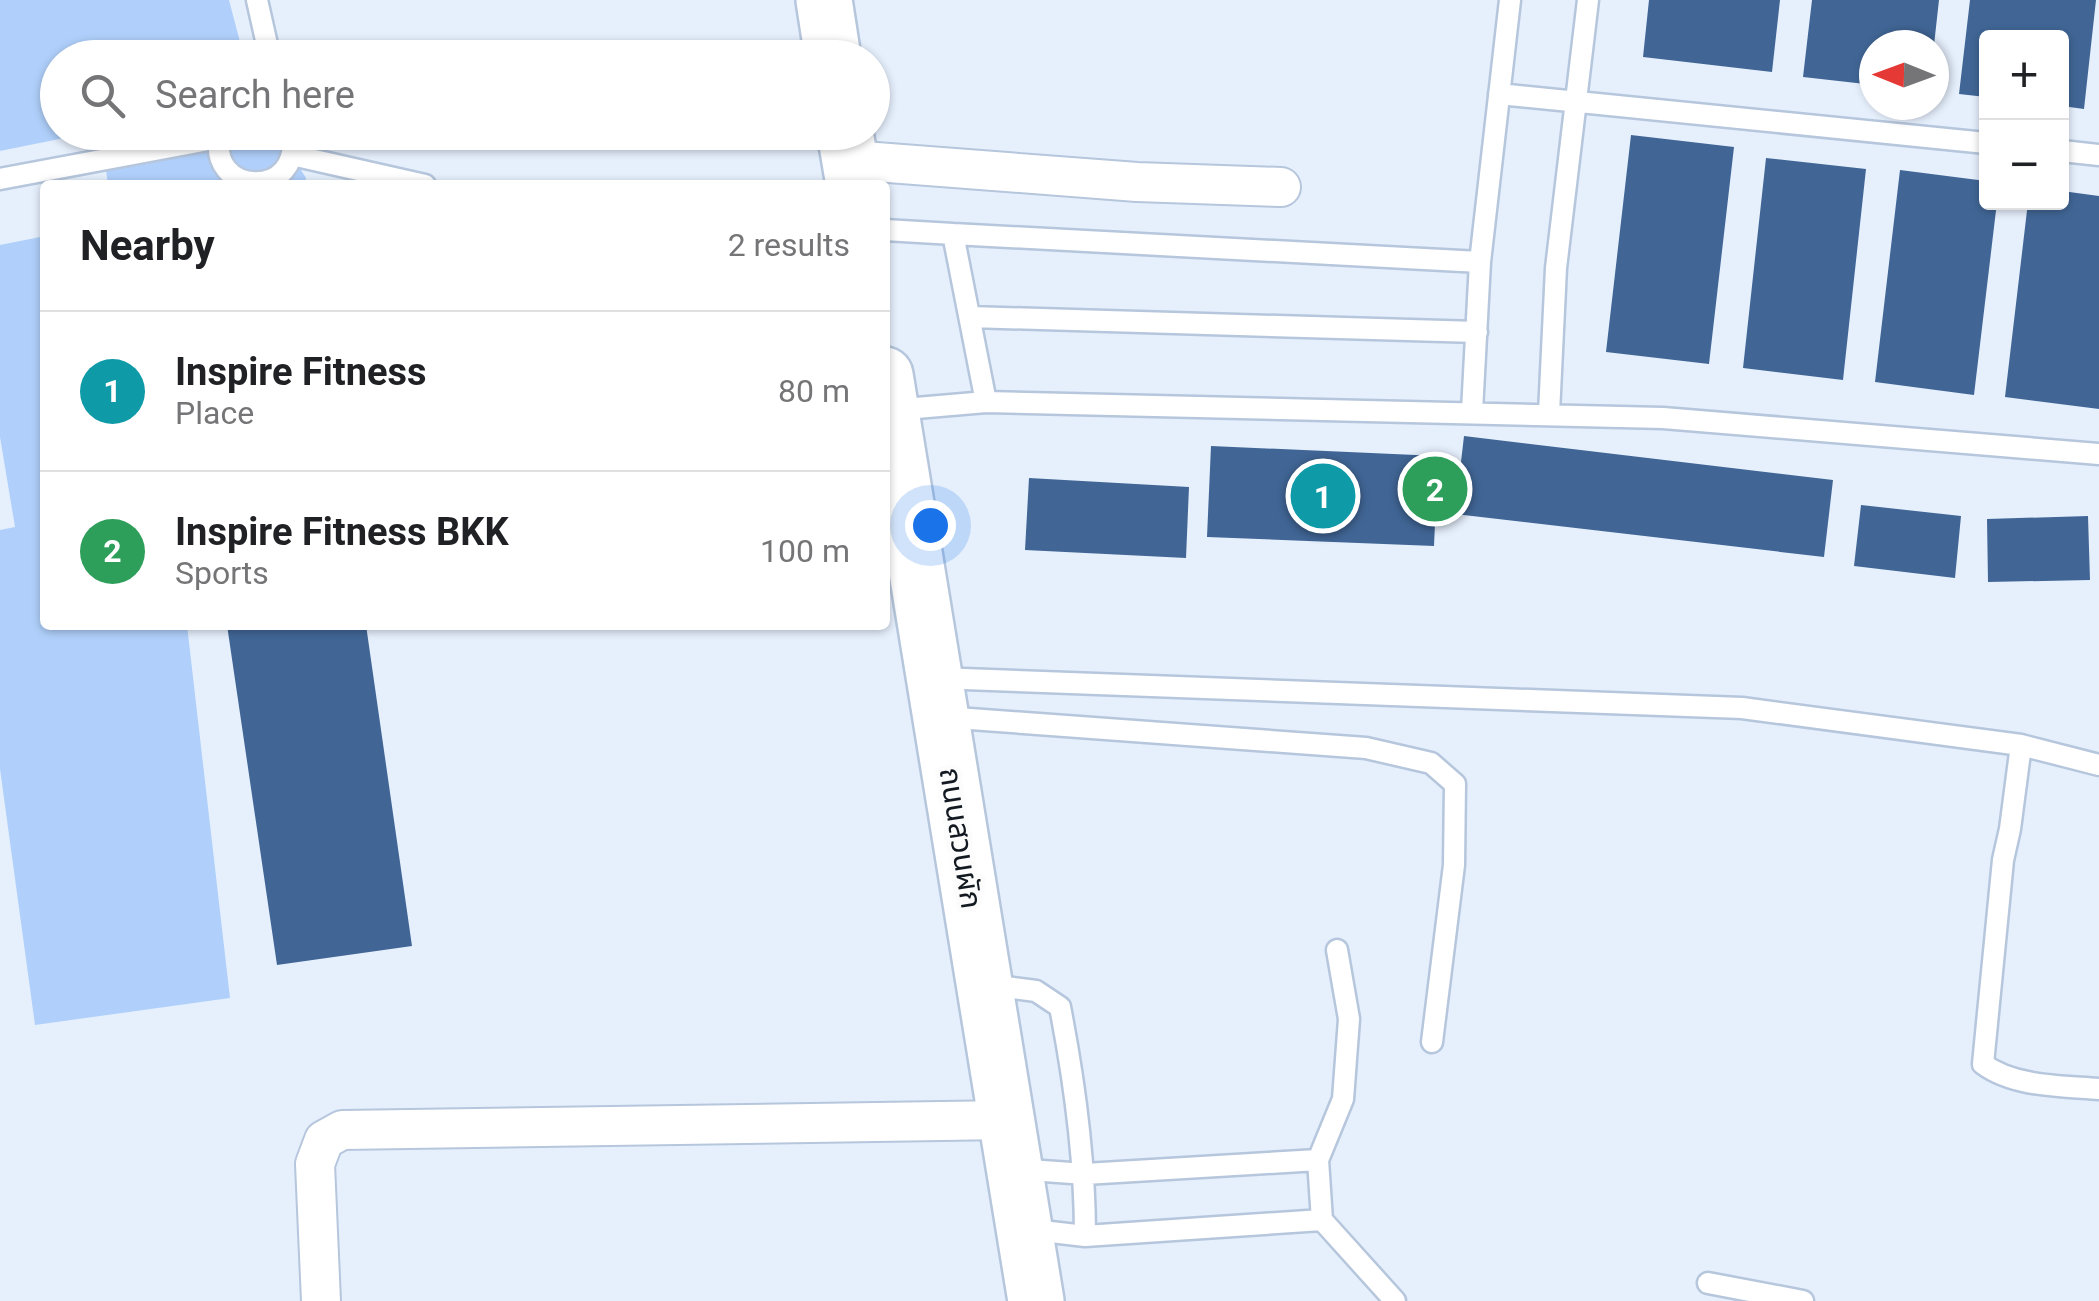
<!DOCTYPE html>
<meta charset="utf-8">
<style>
:root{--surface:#fff;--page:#f2f2f2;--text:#202124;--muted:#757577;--line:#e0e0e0;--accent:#787214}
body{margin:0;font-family:Roboto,"Noto Sans Thai",sans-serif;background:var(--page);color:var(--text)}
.controls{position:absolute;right:30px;top:30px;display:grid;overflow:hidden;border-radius:10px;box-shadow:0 2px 8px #0004}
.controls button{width:90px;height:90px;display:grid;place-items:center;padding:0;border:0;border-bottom:2px solid var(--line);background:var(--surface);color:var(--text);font:50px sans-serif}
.compass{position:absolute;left:1859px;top:30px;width:90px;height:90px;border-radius:50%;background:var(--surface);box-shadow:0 2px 8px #0004;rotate:271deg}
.you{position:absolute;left:930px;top:525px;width:35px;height:35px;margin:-25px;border:8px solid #fff;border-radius:50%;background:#1a73e8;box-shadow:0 0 0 15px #1a73e833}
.badge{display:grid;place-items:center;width:65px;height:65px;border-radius:50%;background:var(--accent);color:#fff;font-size:32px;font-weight:700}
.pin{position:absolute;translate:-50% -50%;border:5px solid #fff;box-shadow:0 2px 10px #0006}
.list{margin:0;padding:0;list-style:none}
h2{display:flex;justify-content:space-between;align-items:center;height:130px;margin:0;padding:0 40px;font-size:42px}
h2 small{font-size:32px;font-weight:400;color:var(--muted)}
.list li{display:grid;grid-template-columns:65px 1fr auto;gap:30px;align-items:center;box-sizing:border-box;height:160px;padding:0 40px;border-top:2px solid var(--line)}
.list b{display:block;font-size:38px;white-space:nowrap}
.list p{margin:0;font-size:32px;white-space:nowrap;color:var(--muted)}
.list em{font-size:32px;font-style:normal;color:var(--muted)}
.icon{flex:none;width:55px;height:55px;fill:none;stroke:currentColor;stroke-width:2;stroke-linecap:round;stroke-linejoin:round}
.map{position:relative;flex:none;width:2099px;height:1301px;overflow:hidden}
.search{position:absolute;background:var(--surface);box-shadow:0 2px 8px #0004;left:40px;top:40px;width:850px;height:110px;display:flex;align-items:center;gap:25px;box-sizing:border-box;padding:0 35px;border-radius:55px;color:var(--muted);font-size:38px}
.panel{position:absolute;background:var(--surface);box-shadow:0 2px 8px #0004;left:40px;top:180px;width:850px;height:450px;border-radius:10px}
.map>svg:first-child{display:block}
</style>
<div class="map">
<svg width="2099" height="1301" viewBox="0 0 2099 1301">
<rect width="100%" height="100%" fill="#e6f0fd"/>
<path fill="#b0d0fb" d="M0,0H229L244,57L58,58V132L89,133L0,151Z
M101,133H278L306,178L305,185H108Z
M45,236V625H187L230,998L35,1025L0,769V530L15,527L0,437V245Z"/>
<path fill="#416696" d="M1649,0H1780L1772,72L1643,57Z
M1812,0H1939L1934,45H1874V85L1803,77Z
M1970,0H2096L2084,109L2062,106V38H1986V97L1959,94Z
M1631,135L1734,147L1709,364L1606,352Z
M1766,158L1866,169L1843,380L1743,368Z
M1900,170L1986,181V202H1997L1974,395L1875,382Z
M2062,191L2099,196V409L2005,397L2028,202H2062Z
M1464,436L1833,480L1824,557L1455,514Z
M1211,446L1438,456L1434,546L1207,537Z
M1029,478L1189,487L1186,558L1025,550Z
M1861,505L1961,516L1955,578L1854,566Z
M2088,516L2090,580L1988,582L1987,519Z
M227,625H366L412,946L277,965Z"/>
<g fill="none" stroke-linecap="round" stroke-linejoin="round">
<defs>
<path id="lane" d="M257,0L270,58
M1499,94L1986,143
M221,132C203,197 306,201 291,132
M2062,151L2099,155
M292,155L425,185
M0,179L219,138
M885,230L953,234
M970,317L1477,332
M986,402L953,234L1480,262
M893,410L986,402L1663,418L2099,454
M1472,411L1480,262L1510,0
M1549,413L1556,268L1588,0
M937,678L1742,708L2021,745L2099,765
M943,717L1366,748L1431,763L1455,784L1454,865L1432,1042
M2021,745L2010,829L2003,860L1983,1064C2014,1087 2062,1086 2099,1089
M1337,950L1349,1019L1343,1099L1318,1160L1322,1220L1395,1301
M989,985L1036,991L1060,1007C1075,1084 1085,1158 1085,1236
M1015,1169L1085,1174L1318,1160
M1025,1229L1085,1236L1322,1220
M1708,1283L1803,1301"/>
<path id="street" d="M850,160L1137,182L1281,187
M321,1301L315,1164L324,1140L342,1130L1007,1120"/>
<path id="secondary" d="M824,0L833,58
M845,132L854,185
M885,375L1036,1301"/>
</defs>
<use href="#lane" stroke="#b6c6dc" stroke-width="25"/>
<use href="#street" stroke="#b6c6dc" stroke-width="42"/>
<use href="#secondary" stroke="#b6c6dc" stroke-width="60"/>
<use href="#lane" stroke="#fff" stroke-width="20"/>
<use href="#street" stroke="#fff" stroke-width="38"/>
<use href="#secondary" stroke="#fff" stroke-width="55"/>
</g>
<g text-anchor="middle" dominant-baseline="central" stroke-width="10" stroke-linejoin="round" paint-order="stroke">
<g font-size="30" fill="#131921" stroke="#fcfcfc">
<text transform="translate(961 838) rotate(81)">ถนนสวนผัก</text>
</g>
</g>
</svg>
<div class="controls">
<button>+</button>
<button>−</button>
</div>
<svg class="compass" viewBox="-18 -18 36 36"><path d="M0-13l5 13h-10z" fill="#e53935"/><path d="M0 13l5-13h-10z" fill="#757577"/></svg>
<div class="you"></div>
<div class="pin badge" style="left:1323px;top:496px;background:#0f9aa8">1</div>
<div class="pin badge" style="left:1435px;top:489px;background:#2e9e5b">2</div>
<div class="search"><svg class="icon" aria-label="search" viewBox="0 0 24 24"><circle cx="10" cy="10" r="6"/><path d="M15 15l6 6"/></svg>Search here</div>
<section class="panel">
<h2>Nearby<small>2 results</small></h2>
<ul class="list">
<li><span class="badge" style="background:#0f9aa8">1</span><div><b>Inspire Fitness</b><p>Place</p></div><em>80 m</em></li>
<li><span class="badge" style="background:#2e9e5b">2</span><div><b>Inspire Fitness BKK</b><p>Sports</p></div><em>100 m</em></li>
</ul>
</section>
</div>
